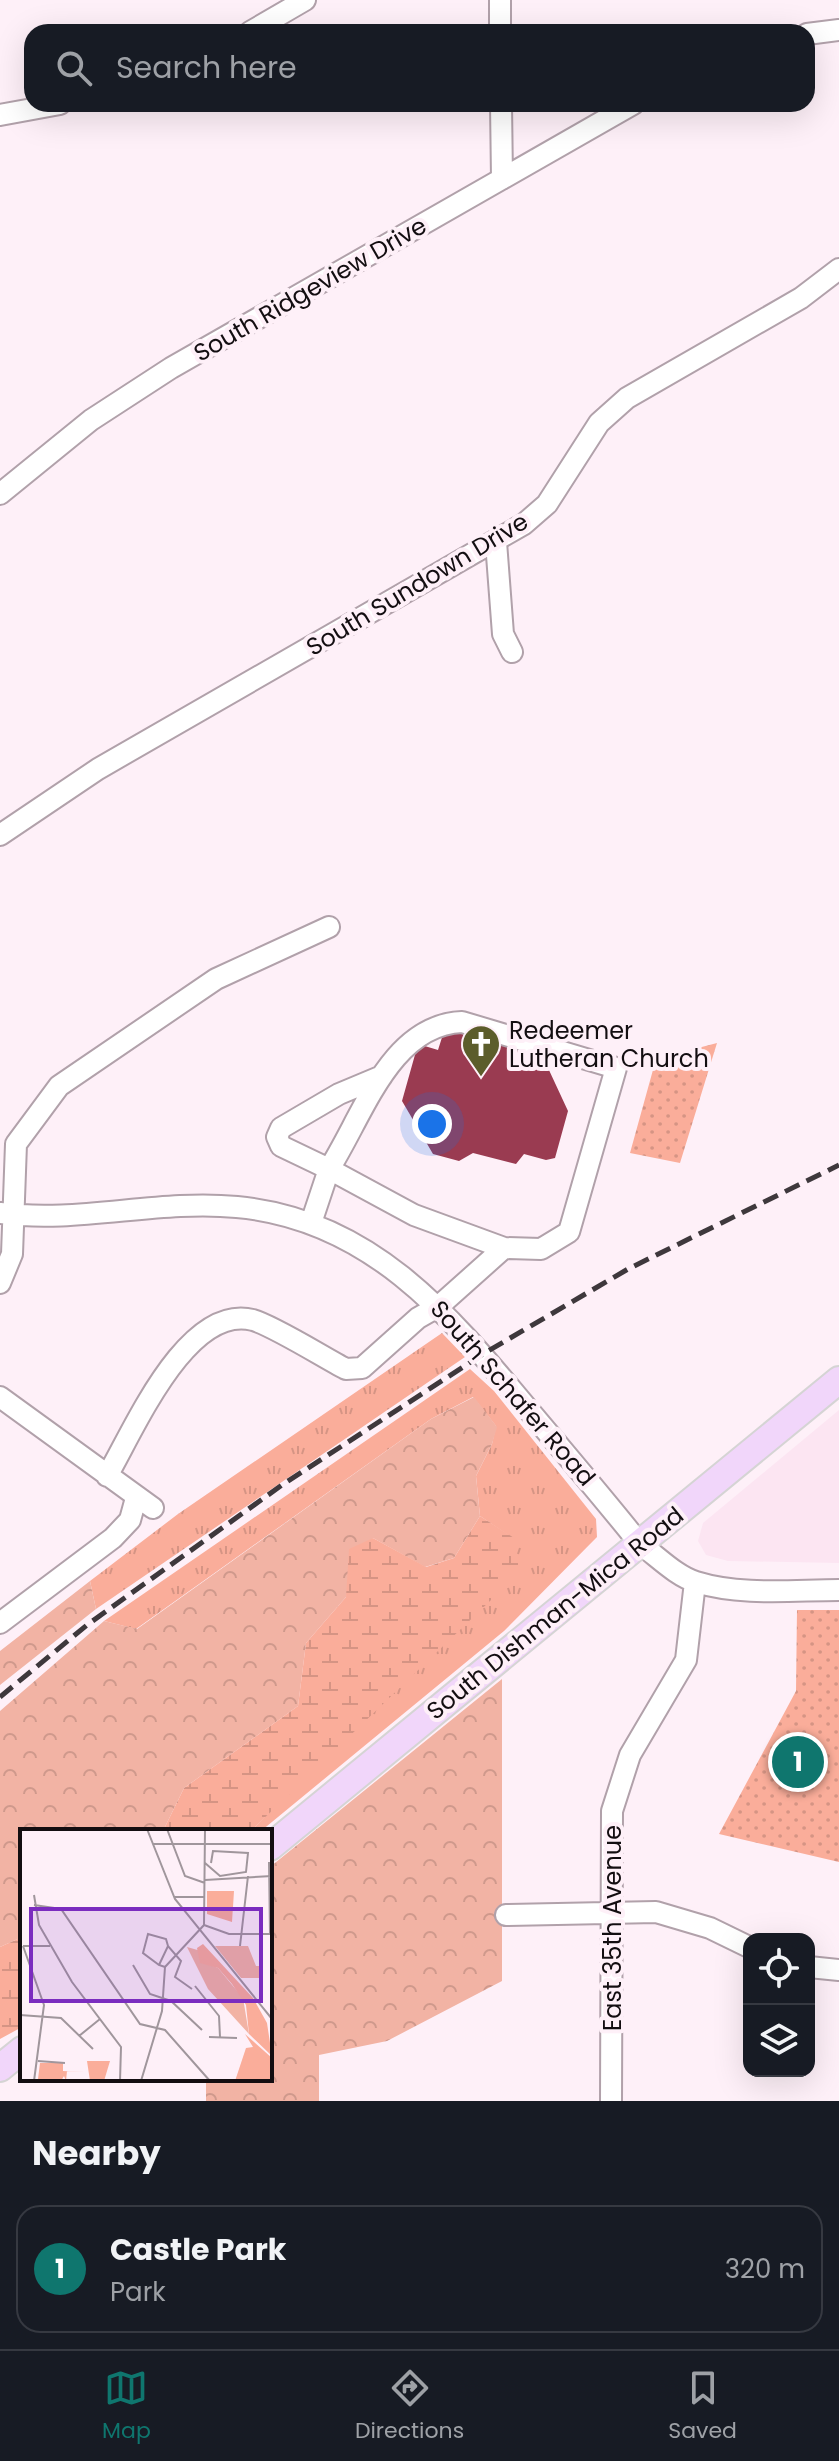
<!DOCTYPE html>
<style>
:root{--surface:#171b24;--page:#20242c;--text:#f1f3f6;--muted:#9ea1a6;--line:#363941;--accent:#0f766e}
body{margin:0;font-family:Poppins,sans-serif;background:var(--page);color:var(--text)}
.controls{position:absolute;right:24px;bottom:24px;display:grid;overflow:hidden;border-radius:16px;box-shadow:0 8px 32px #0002}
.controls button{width:72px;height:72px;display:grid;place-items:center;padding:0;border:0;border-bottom:2px solid var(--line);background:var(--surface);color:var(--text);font:40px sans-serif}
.you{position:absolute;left:432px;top:1124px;width:28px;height:28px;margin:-20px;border:6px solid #fff;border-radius:50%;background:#1a73e8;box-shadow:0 0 0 12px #1a73e833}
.badge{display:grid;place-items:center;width:52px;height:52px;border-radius:50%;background:var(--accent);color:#fff;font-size:26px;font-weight:700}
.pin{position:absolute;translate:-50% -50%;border:4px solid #fff;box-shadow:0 2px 8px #0006}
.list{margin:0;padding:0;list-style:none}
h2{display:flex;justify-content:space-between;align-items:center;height:104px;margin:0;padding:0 32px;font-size:34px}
h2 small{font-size:26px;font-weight:400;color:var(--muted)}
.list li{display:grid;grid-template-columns:52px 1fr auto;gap:24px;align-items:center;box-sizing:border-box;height:128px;margin:0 16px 16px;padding:0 16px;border:2px solid var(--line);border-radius:24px}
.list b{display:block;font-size:30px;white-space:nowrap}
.list p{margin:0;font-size:26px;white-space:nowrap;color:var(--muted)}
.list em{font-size:26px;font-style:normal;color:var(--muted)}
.icon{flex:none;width:44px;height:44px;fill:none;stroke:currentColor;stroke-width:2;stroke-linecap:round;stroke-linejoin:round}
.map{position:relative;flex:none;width:839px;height:2101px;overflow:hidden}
.search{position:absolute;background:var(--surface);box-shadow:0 8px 32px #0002;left:24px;right:24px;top:24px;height:88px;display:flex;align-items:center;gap:20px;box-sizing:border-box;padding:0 28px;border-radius:24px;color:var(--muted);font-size:30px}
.sheet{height:248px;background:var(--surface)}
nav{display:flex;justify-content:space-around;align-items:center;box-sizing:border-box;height:112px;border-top:2px solid var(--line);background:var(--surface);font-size:22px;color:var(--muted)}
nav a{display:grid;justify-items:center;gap:4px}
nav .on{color:var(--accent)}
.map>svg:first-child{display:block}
</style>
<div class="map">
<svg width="839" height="2101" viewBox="0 0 839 2101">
<defs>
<pattern id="grass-tufts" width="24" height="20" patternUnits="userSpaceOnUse" patternTransform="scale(2)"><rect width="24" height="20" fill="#faad9a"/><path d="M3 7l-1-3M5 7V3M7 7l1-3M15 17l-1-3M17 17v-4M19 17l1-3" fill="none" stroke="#d59484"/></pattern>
<pattern id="forest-crowns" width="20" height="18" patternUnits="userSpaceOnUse" patternTransform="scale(2)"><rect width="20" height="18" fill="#f2b3a4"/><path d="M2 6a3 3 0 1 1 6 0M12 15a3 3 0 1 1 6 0" fill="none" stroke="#cf998c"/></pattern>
<pattern id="wetland-marsh" width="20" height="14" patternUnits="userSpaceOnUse" patternTransform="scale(2)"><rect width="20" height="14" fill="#faad9a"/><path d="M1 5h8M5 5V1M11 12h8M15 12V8" fill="none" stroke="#d59484"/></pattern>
<pattern id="park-dots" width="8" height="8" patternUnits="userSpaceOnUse" patternTransform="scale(2)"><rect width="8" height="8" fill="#faad9a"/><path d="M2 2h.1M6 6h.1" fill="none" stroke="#d59484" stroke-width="1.8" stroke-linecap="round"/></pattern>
</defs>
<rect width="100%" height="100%" fill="#fef0f8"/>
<path fill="#fce5f2" d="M839,1410V1563L728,1561L706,1555L698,1541L703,1523Z"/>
<path fill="url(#grass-tufts)" d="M442,1333L465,1357L96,1609L90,1581L178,1514Z
M470,1369L494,1391L596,1519L597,1537L504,1631L261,1831H251L297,1785L514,1539L480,1516L476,1476L492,1444L496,1426L473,1397L431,1419L136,1629L104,1621Z"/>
<path fill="url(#forest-crowns)" d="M474,1397L497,1427L492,1444L476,1476L480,1516L454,1558L425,1567L373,1538L346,1597L306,1643L298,1706L184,1788L163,1831H22V1937L0,1947V1711L104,1621L137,1629L431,1419Z
M90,1581L96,1609L0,1685V1651Z
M502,1679V1981L387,2041L319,2055V2101H206V2079H270V1867Z"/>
<path fill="url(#wetland-marsh)" d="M480,1516L514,1538L520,1572L251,1831H163L184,1788L298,1706L306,1643L346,1597L349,1549L373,1538L426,1567L454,1558Z
M22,1937V2027L0,2039V1947Z"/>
<path fill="url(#park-dots)" d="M717,1043L680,1163L630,1153L656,1059Z
M797,1610H839V1862L719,1834L796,1691Z"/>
<path fill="#9a3b51" d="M445,1028L542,1055L568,1111L555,1158L546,1160L524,1154L516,1164L473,1153L459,1161L433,1154L402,1101L418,1044L438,1050Z"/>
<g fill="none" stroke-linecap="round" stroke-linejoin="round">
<defs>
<path id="minor" d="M250,32L305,0
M500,32V0
M807,34L839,30
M501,104L502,179
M0,115L60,104
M0,494L91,420L171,368L633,104
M496,542L503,634L512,652
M0,835L98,769L524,524L547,504L599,423L627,398L801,298L839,269
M382,1076L339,1094L281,1128L277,1137L281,1146L329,1169C363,1116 390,1025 462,1022L616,1068L569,1232L541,1249L504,1248
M0,1213C78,1224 158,1199 237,1207C369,1219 448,1313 527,1408C565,1453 603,1498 640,1544C657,1556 676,1576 696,1582C741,1596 793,1590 839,1590
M0,1283L12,1254L16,1144L59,1086L216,979L329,927
M0,1397L153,1508
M107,1476C134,1430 187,1303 253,1320C274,1326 323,1357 346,1369L362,1368L418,1318L439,1306L504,1248L414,1215L329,1169L311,1223
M0,1623L113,1538L130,1520L136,1498
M506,1915L656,1912L710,1928L749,1947
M809,1967L839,1970
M611,2101L612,1811L630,1755L686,1660L695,1582"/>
<path id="major" d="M270,1847L839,1380
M0,2068L22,2050"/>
</defs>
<use href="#minor" stroke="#b1a1aa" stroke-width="24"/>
<use href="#major" stroke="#d5d4d4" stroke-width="30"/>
<use href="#minor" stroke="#fff" stroke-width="20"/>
<use href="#major" stroke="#f1d6fa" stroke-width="26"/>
<path stroke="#3e383c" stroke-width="5" stroke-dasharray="16 8" stroke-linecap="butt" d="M0,1697L87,1625L282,1485L483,1354L628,1269L839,1165"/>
</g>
<defs>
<symbol id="church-pin" viewBox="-11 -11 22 30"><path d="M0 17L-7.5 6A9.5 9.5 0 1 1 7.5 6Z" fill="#5c5d2b" stroke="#fef0f8"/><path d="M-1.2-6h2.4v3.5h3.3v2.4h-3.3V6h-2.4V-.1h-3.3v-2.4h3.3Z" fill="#fff"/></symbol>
</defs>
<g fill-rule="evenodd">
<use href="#church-pin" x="459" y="1022" width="44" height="60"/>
</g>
<g text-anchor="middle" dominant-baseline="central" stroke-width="8" stroke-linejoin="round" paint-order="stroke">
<g font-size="24" fill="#130e11" stroke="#fef0f8">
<text transform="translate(310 289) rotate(-30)">South Ridgeview Drive</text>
<text transform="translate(417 584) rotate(-31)">South Sundown Drive</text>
<text transform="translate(513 1393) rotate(49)">South Schafer Road</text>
<text transform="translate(555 1613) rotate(-39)">South Dishman-Mica Road</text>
<text transform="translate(612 1928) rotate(-90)">East 35th Avenue</text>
</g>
<g font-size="24" fill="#130e11" stroke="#fef0f8" text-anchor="start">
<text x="509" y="1030">Redeemer<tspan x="509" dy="28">Lutheran Church</tspan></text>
</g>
</g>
<g transform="translate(20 1829)">
<rect width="252" height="252" fill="#fef0f8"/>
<path d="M90,232L84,252H70L67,232ZM20,234H43V242L66,243L47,242L46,252L44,247L41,252L18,250Z" fill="#faad9a"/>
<path d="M195,117H228L236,137H242L243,149H221ZM167,118L181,122L186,134L198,139L223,169L229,205L188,160Z" fill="#f2b3a4"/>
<path d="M183,115L233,169L247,194L252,227L229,205L226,176L212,155L198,139L180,134L177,119ZM225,205L252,229V252H215L226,219L233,218Z" fill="#faad9a"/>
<path d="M187,62H214L212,93L187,85Z" fill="#faad9a"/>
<path fill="none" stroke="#a0969c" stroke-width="2" d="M127,0L155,70L252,190M147,0L165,47L185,54M133,15H252M249,33L250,105M185,34L200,47L226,43L228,24L193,22L191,34M185,51L252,47M14,66L19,96L52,153L101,218L100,252M154,68H185M14,76L41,80L120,195L145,201L190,252M184,96L209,105H252M3,117L24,176L14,252M3,117H30M220,117L228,47M113,136L130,165L151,172L182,201M139,136L123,124L128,105L146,110L148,117M145,138L139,136L148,117L161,132L155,148L172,160M175,157L199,187L200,208M0,186L41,189L73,220M59,207L80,190M189,208L217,209M18,232L45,234M121,252L142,182L145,138L184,96L185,0"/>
<path fill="#7b2cbf" fill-opacity="0.15" stroke="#7b2cbf" stroke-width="4" d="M11,80H241V172H11Z"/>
<rect width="252" height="252" fill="none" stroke="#130e11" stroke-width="4"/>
</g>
</svg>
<div class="controls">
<button><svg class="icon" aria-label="locate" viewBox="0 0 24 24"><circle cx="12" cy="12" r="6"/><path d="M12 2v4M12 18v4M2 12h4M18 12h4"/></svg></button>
<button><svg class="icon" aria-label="layers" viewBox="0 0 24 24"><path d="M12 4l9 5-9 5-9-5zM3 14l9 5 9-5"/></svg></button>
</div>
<div class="you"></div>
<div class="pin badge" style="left:798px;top:1762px">1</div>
<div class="search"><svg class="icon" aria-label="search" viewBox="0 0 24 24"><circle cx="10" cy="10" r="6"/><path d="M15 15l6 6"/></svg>Search here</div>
</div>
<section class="sheet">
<h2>Nearby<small></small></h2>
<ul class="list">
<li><span class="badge">1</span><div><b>Castle Park</b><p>Park</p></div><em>320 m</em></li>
</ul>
</section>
<nav>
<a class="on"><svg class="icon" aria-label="map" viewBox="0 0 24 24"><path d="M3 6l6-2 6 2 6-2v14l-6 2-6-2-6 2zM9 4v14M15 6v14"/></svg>Map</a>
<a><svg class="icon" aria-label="directions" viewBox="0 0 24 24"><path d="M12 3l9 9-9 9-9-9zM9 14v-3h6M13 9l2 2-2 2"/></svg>Directions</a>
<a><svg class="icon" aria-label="saved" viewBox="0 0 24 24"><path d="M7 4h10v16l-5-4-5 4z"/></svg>Saved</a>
</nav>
